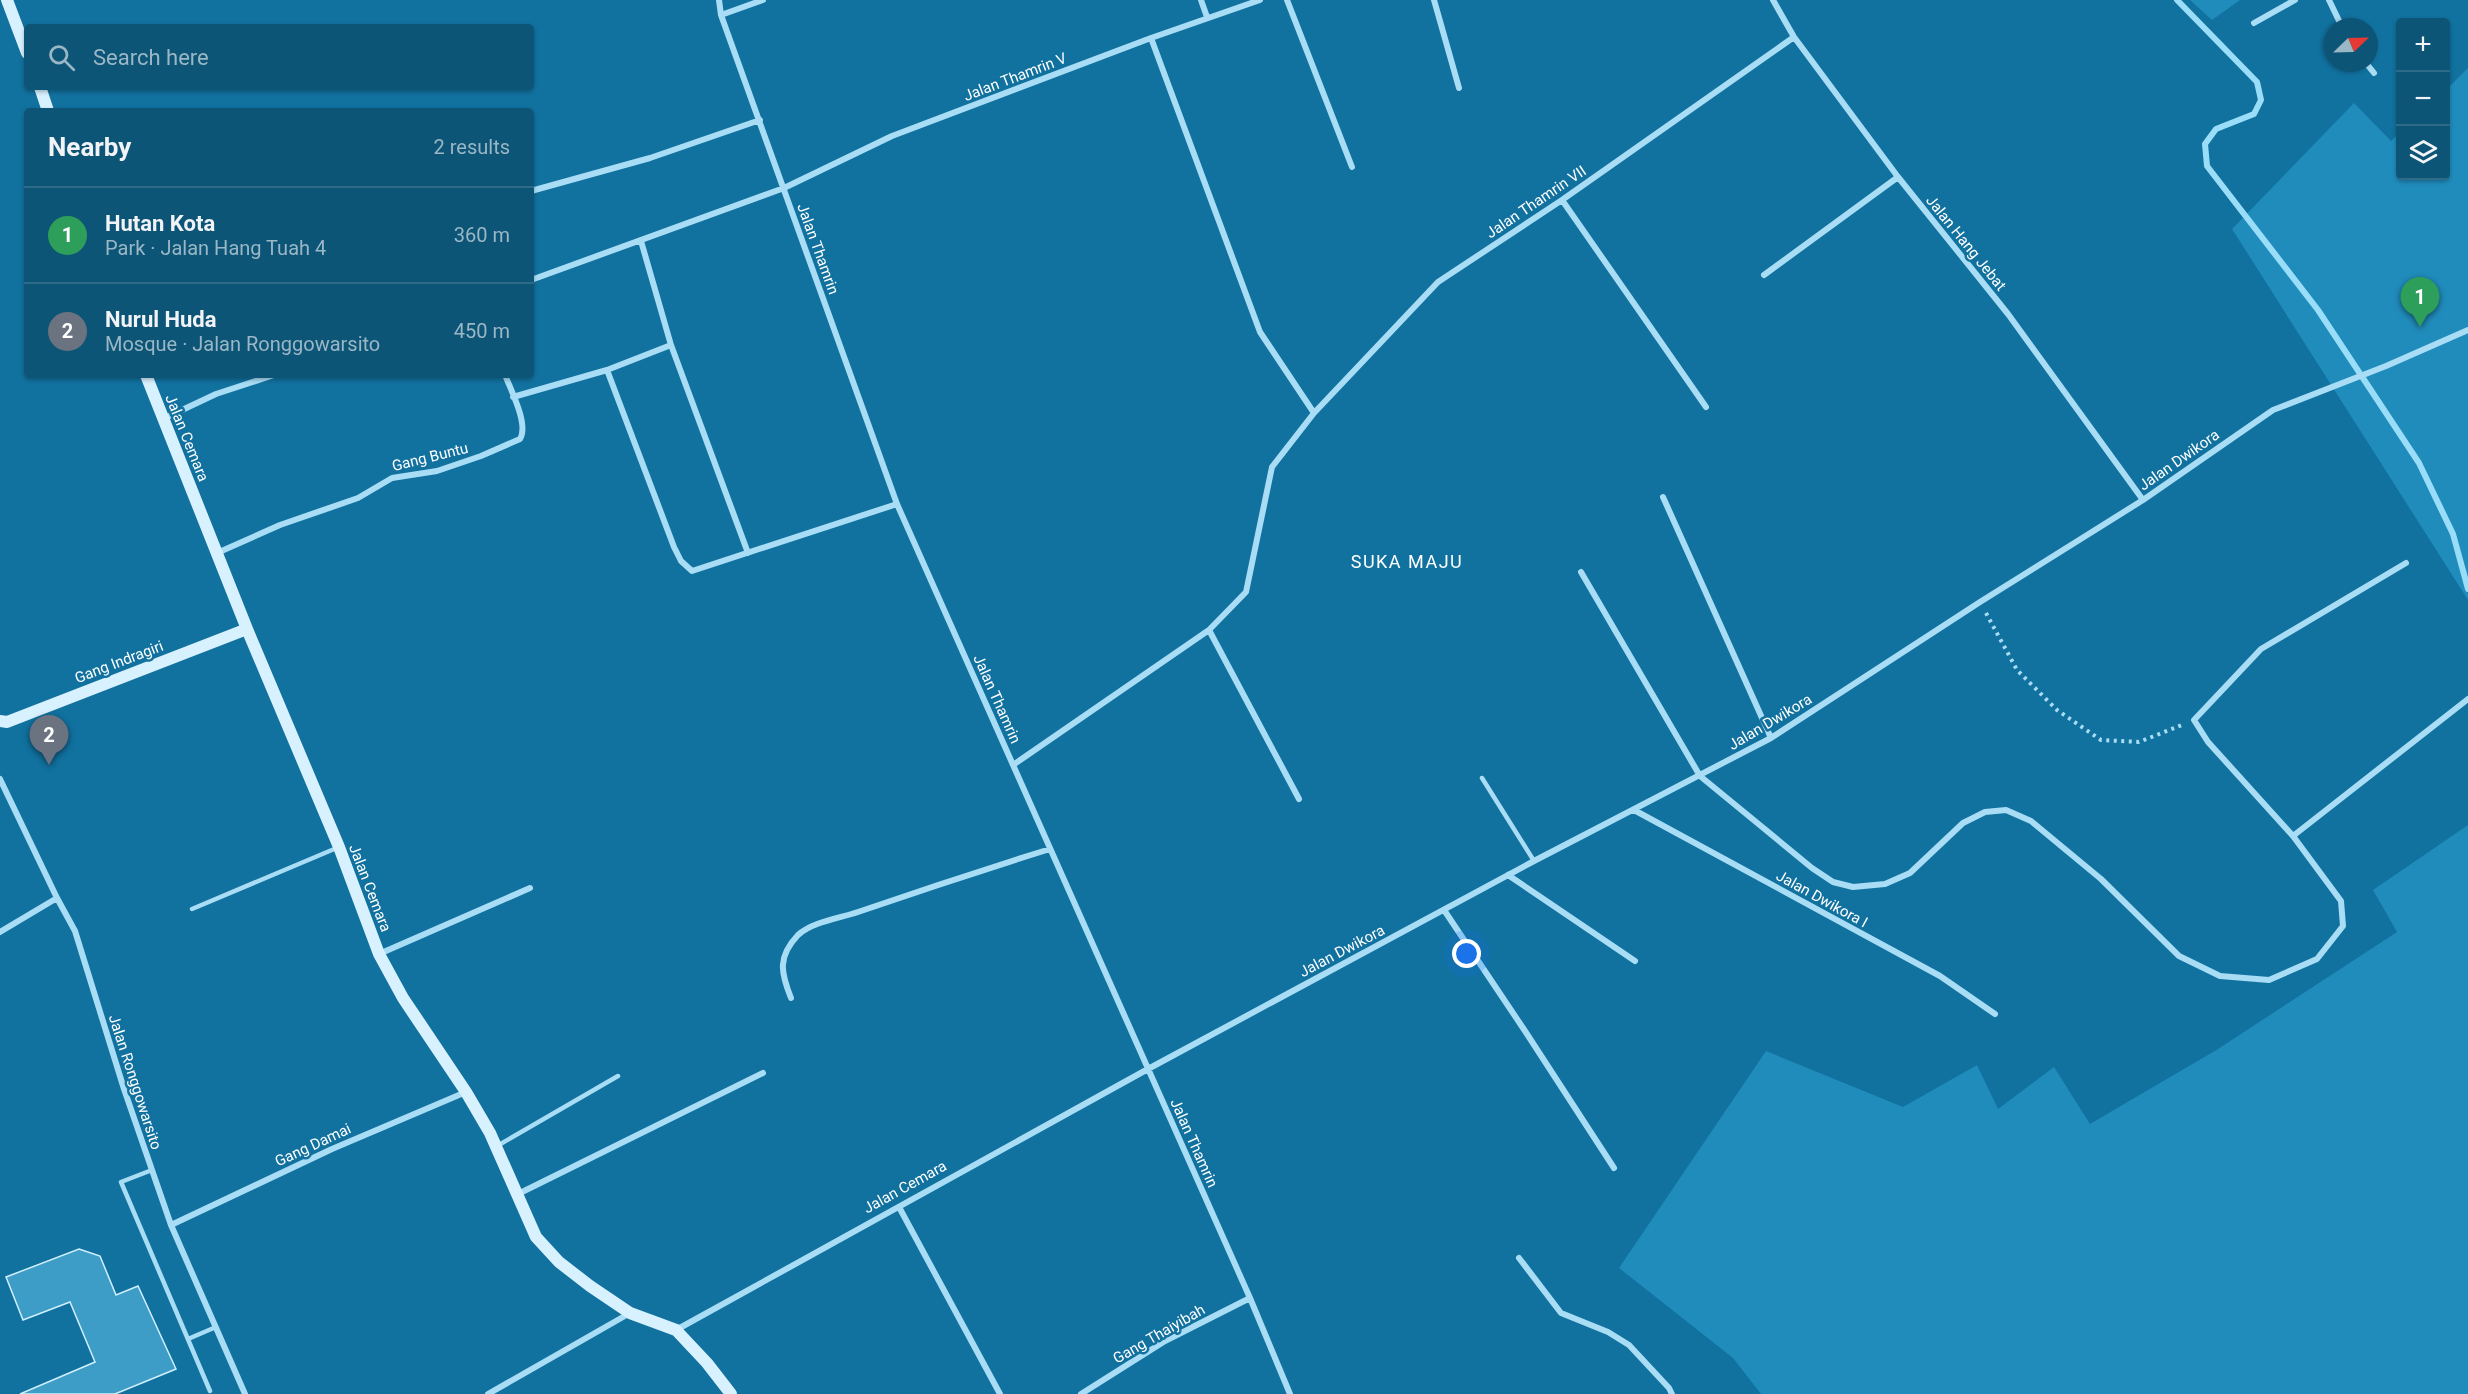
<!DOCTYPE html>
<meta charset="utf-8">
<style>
:root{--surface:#0d5577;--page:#165b7c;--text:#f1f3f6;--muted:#9ab7c6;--line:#2d6b89;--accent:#ffb06c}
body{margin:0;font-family:Roboto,sans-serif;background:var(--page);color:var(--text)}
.controls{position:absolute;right:18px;top:18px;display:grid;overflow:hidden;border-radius:6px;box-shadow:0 2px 4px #0004}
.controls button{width:54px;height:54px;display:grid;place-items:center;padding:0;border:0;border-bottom:2px solid var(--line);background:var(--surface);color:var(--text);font:30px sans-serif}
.compass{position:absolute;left:2324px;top:18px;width:54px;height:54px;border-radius:50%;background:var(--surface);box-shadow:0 2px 4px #0004;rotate:67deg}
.you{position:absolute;left:1467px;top:954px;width:21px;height:21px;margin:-15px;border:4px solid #fff;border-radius:50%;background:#1a73e8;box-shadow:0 0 0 9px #1a73e833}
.badge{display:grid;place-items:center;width:39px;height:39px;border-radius:50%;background:var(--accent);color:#fff;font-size:20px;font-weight:700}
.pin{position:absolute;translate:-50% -50px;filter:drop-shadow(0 2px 3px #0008)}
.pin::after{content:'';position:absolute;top:32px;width:21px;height:18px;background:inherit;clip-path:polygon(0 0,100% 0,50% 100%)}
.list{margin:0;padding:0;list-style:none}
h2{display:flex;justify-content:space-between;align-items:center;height:78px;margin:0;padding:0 24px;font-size:26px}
h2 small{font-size:20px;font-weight:400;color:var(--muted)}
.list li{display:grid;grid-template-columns:39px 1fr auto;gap:18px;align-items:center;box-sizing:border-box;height:96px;padding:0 24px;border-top:2px solid var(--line)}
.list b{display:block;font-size:22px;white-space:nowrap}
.list p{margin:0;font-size:20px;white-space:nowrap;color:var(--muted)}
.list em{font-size:20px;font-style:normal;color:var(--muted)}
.icon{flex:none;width:33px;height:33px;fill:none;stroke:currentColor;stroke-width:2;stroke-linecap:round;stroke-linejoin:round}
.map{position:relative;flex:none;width:2468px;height:1394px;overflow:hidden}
.search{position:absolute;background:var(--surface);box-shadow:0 2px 4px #0004;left:24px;top:24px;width:510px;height:66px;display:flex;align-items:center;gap:15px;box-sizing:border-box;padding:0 21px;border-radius:6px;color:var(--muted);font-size:22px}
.panel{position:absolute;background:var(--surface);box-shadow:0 2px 4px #0004;left:24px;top:108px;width:510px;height:270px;border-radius:6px}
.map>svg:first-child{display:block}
</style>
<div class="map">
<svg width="2468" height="1394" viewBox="0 0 2468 1394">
<rect width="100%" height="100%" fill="#11719f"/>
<path fill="#208cbc" d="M2190,0H2240L2212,20Z
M2468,68V600L2232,229L2354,103L2391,141L2400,132V176H2446V90Z
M2468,825V1394H1761L1733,1358L1619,1268L1766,1051L1903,1107L1977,1065L1998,1109L2054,1067L2090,1124L2218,1049L2397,932L2373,890Z"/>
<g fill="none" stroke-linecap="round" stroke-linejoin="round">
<path stroke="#99ddf8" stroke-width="6" d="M2177,0L2257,82L2261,100L2254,114L2216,129L2205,144L2207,166L2318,310L2419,463L2453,534L2468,589"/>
</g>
<path fill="#3e9dc7" stroke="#d0f0fe" stroke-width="1.5" d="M79,1249L100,1256L116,1295L138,1286L176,1369L115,1394H20L95,1362L70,1302L23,1320L6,1277Z"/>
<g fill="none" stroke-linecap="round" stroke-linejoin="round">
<path stroke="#a8ddf5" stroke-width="4" stroke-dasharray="3 4.5" stroke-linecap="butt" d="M1986,613L2017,670L2057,710L2101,740L2139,742L2182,725"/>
<path stroke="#a8ddf5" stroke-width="4.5" d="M1482,778L1534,861
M192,909L339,847
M497,1146L618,1076
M152,1170L121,1182L210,1391
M188,1339L216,1327"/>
<path stroke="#a8ddf5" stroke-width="6" d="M719,0L721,15L897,504L1250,1298L1290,1394
M1201,0L1207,17
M1287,0L1352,167
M1434,0L1459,88
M1773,0L1794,37L1898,177L2008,314L2143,500
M2329,0L2342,27
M721,15L763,0
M2254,23L2295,0
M1151,38L1260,332L1314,413
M2366,63L2374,73
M531,191L650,158L760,120
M1562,200L1706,407
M1764,275L1898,177
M531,280L784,188L892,136L1151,38L1260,0
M671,345L748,553
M607,370L674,547L681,561L692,571L897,504
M513,397L607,370L671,345L641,241
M163,419L216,394L274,375
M1663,497L1771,738
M217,553L280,525L358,498L392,478L437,471L481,456L520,439C529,425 511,390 505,375
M1581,572L1700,776L1812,868L1833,882L1853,887L1885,884L1910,873L1963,823L1985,812L2006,810L2031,821L2101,879L2179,956L2220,976L2269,980L2317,959L2343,926L2341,901L2293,836L2208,742L2194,720L2261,649L2406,563
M1209,630L1299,799
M1013,765L1209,630L1246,592L1272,467L1314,413L1438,282L1562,200L1794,37
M0,779L57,898L75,931L124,1089L171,1225L245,1394
M1634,810L1940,976L1995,1014
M2293,836L2468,699
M1508,875L1635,961
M1444,910L1525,1031L1614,1168
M0,932L57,898
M379,954L530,888
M791,998C781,973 777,957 798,935C812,922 840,918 858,912C922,890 986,869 1050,849
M518,1194L763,1073
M899,1207L1000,1394
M171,1225L332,1149L466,1092
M1519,1258L1561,1313L1608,1332L1629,1345L1669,1388L1672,1394
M676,1330L1148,1069L1534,861L1771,738L1980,602L2143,500L2273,410L2386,366L2468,330
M488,1394L630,1313
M1081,1394L1165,1341L1250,1298"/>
<path stroke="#d8f1fe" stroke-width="12" d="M7,0L27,53
M40,87L48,111
M146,375L247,629L339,847L379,954L403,998L466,1092L490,1133L536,1237L559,1262L590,1286L630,1313L676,1330L707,1363L731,1394
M0,721L7,722L247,629"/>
</g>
<g text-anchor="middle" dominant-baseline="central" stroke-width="5" stroke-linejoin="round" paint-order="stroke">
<g font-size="15" fill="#fff" stroke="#11719f">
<text transform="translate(1015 77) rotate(-21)">Jalan Thamrin V</text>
<text transform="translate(1536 202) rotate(-34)">Jalan Thamrin VII</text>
<text transform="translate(1966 243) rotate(51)">Jalan Hang Jebat</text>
<text transform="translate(818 249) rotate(70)">Jalan Thamrin</text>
<text transform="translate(187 438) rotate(68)">Jalan Cemara</text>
<text transform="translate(430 457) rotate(-14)">Gang Buntu</text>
<text transform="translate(2179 460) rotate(-35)">Jalan Dwikora</text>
<text transform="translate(119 662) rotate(-21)">Gang Indragiri</text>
<text transform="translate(997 699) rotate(66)">Jalan Thamrin</text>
<text transform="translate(1770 722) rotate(-31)">Jalan Dwikora</text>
<text transform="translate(370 888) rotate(69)">Jalan Cemara</text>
<text transform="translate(1822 899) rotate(29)">Jalan Dwikora I</text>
<text transform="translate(1342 951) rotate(-28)">Jalan Dwikora</text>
<text transform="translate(135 1082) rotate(72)">Jalan Ronggowarsito</text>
<text transform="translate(1194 1143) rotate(66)">Jalan Thamrin</text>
<text transform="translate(313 1145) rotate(-25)">Gang Damai</text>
<text transform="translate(905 1187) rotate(-29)">Jalan Cemara</text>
<text transform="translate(1159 1334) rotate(-30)">Gang Thaiyibah</text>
</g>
<g font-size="18" letter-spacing="1.5" fill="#fff" stroke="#11719f">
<text x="1407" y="561">SUKA MAJU</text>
</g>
</g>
</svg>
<div class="controls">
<button>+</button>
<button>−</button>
<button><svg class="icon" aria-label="layers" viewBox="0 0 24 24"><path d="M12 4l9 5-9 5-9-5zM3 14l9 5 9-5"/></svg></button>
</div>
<svg class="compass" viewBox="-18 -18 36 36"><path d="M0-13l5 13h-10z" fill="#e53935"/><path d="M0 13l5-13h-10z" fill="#9ab7c6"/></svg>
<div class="you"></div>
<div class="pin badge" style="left:2420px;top:327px;background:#2e9e5b">1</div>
<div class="pin badge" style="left:49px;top:765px;background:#6b7280">2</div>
<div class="search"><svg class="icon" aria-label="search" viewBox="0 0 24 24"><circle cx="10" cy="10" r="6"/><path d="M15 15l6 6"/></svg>Search here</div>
<section class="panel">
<h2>Nearby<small>2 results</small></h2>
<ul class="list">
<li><span class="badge" style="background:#2e9e5b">1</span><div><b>Hutan Kota</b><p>Park · Jalan Hang Tuah 4</p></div><em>360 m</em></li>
<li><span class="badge" style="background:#6b7280">2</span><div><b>Nurul Huda</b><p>Mosque · Jalan Ronggowarsito</p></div><em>450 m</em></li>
</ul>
</section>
</div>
